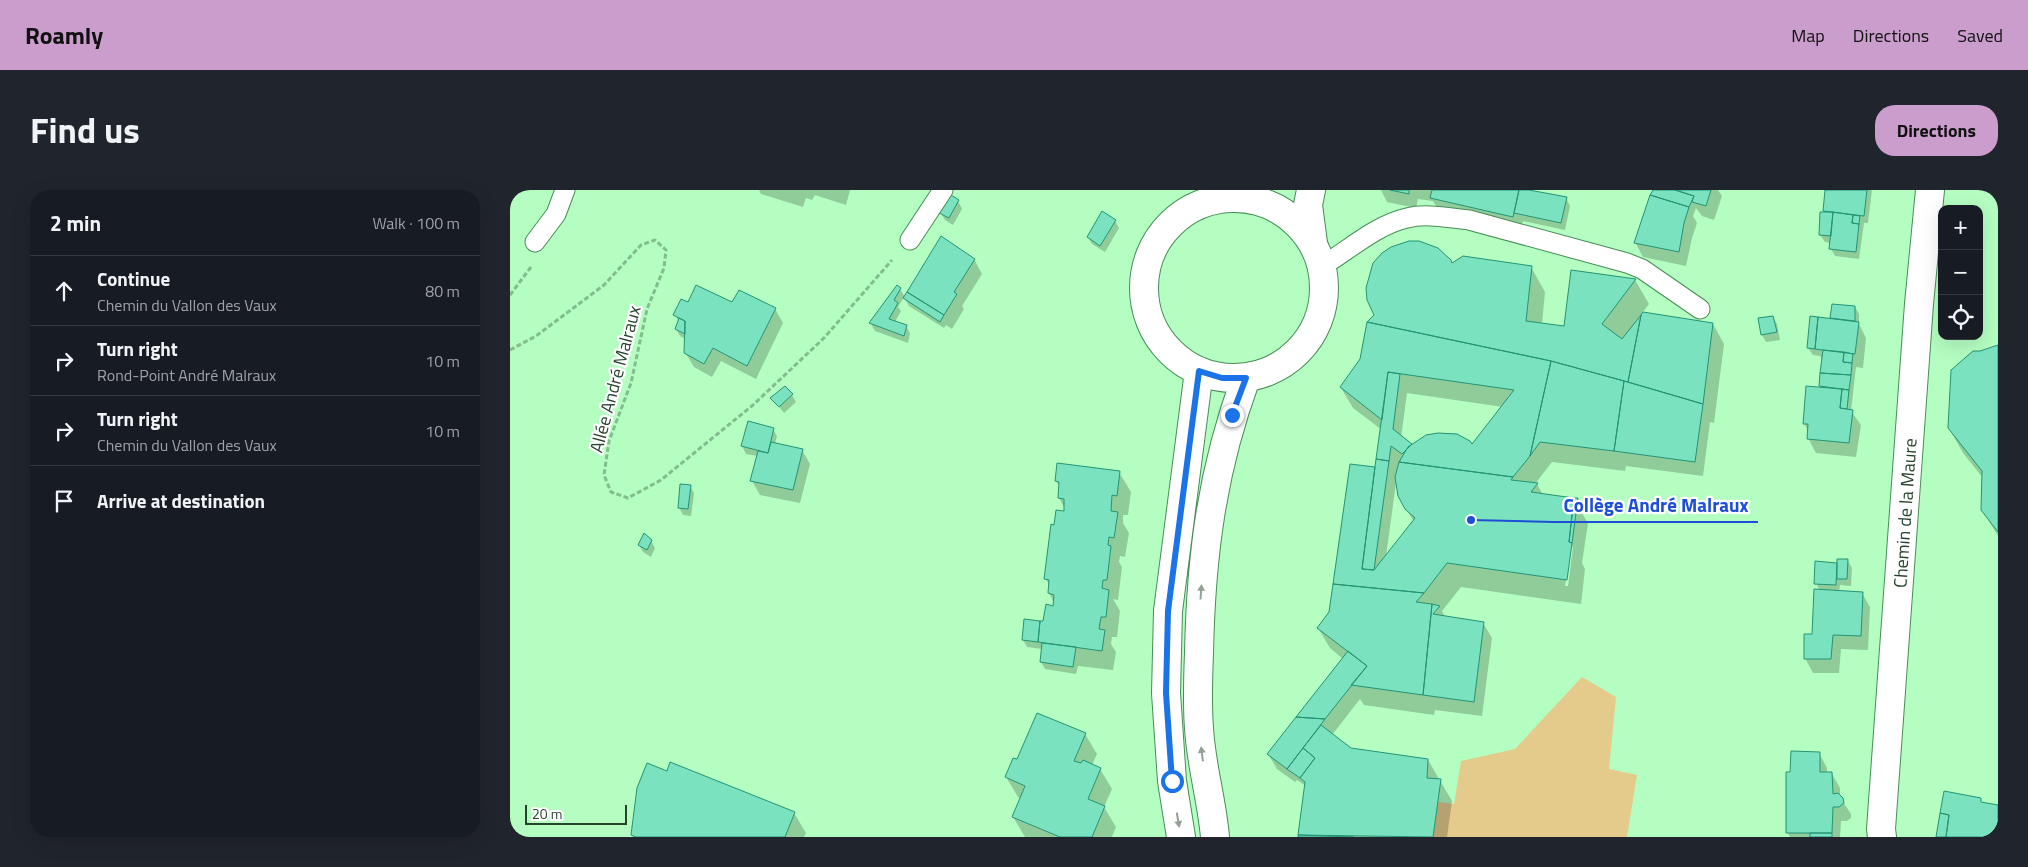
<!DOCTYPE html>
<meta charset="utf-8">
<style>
:root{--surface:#171b24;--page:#20242c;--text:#f1f3f6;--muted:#9ea1a6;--line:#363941;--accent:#ca9dcc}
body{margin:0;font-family:"Titillium Web",sans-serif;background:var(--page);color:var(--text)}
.controls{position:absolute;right:15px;top:15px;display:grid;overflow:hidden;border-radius:10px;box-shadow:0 5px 20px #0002}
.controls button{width:45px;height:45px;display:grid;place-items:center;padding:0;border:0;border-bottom:1px solid var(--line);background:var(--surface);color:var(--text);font:25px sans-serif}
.scale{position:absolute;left:15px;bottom:12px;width:102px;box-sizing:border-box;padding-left:5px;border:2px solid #25422b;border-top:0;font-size:14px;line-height:18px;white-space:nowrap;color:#25422b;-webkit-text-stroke:4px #fff;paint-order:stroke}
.stop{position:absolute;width:15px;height:15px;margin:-11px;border:4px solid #1a73e8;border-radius:50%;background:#fff}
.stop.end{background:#1a73e8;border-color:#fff;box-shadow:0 1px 5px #0008}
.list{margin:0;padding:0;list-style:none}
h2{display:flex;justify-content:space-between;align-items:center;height:65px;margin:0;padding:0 20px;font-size:21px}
h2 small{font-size:16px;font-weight:400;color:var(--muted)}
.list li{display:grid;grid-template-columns:32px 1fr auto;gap:15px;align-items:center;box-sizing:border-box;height:70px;padding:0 20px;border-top:1px solid var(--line)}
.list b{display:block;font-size:19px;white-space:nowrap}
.list p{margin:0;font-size:16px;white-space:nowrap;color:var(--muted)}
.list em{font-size:16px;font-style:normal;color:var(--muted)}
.icon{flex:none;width:28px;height:28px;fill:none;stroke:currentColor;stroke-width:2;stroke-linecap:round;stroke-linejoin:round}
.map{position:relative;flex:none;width:1488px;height:647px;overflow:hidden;border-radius:20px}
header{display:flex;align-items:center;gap:30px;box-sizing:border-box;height:70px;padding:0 25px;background:var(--accent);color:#111}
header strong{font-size:24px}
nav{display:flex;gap:28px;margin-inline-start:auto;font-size:18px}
.intro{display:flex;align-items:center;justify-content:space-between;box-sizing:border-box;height:120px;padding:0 30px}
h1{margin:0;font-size:35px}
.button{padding:12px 22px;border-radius:20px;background:var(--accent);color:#111;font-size:18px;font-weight:700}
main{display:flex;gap:30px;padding:0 30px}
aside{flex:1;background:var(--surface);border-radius:20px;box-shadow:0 5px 20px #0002}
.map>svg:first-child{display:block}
</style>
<header>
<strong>Roamly</strong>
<nav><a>Map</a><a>Directions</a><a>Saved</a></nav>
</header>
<div class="intro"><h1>Find us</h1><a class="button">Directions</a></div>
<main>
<aside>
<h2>2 min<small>Walk · 100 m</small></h2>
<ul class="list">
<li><svg class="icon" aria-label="ahead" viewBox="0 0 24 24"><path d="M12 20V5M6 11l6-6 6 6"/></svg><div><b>Continue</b><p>Chemin du Vallon des Vaux</p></div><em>80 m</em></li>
<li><svg class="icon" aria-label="right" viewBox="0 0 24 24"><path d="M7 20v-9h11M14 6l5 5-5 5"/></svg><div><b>Turn right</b><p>Rond-Point André Malraux</p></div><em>10 m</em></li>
<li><svg class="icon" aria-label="right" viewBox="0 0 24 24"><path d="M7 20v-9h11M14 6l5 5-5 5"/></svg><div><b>Turn right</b><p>Chemin du Vallon des Vaux</p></div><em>10 m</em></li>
<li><svg class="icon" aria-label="arrive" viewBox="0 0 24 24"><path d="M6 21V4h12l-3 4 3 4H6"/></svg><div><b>Arrive at destination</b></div></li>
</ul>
</aside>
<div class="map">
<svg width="1488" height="647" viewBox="0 0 1488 647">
<rect width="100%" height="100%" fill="#b4fec1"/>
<path fill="#e4cb8c" d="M1072,487L1106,507L1099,579L1127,585L1117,647H923L928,612L944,614L951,571L1005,559Z"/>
<path fill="#0003" fill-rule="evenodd" d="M249,0H340L336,15L305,5L302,10L296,8L293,17L251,4Z
M871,0H1013L1056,8L1060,16L1055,40L1013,31L1011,40L930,23L923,11L908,9L906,18L877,12Z
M1144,0H1208L1212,6L1204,30L1192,26L1186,18L1183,26L1187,33L1182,48L1176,76L1133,67L1125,52Z
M1317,0H1362L1358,33H1354L1349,69L1325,66L1321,59V53L1315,52L1310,45Z
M448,11L452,19L443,35L435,30L431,23Z
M605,31L609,38L595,62L582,54L578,47Z
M464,69L472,84L452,116L454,119L442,139L436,135L434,138L399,116L394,107L388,117L391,121L385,132L396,136L400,143L398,153L365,141L361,134L390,99L395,107Z
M942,74L1021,77L1035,102L1032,134L1055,138L1125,90L1139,114L1132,123L1203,134L1214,154L1204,233L1200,232L1193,286L1116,276L1115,281L1042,272L1025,294H1027L1033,305L1068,309L1072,317L1071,322L1078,333L1072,373L1075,379L1071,414L951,397L932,421L935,427L973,433L982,448L972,526L925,520L924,525L854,515L850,509L822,545L840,560L918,570L942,611L937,647H789L796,596L787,590L785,592L767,579L758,564L833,469L820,458L808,438L821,423L866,281L872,240L843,218L831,198ZM897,203L993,217L962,256H901L891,248ZM886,293L892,312L904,332L876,366ZM1061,355L1063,357L1058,396H1055Z
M178,113L223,114L265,119L273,133L246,189L211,171L202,187L184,177L175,162L176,149L170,146L166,139L169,132L165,125Z
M1345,117L1349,124V134L1356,148L1353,178L1346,177L1341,221L1351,235L1346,267L1306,263L1298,248V241L1294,233L1312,199L1310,196L1313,171L1310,166L1303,165L1298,158L1323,130L1322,128Z
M1263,127L1267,134L1270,150L1256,152L1252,145L1250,129Z
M1488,156V346L1472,320L1473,288L1453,263L1439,238Z
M282,205L286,212L274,223L262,208Z
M239,233L263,239L267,246L265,254L292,260L300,274L290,313L250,305L242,291L248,266L236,264L232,256Z
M609,282L621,302L618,325H613V333L619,343L615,367L610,366L609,372L612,377L608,410L603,409L610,421L607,447H602L601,454L606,462L603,480L568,476L566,484L535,479L531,472L532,459L517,457L513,450L534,432L544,418V413L539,403L540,396L535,388L545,336L555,322V319L549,308L550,297L546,291Z
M180,296L184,303L181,326L173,325L169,317Z
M141,351L145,358L141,367L133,362L129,355Z
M1338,371L1342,378L1341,396L1330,395L1329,402L1352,403L1360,417L1358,460L1331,459L1329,483H1303L1295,468L1303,445L1310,401L1306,393L1307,373L1328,374Z
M575,544L587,564L582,575L590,579L602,599L594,617L606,637L602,647H515L503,627L511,609L508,607L496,587Z
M1309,563L1317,578V584H1322L1330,598V607L1341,624V628L1337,631H1331L1330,647H1280L1278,643Z
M157,582L284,623L296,643L294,647H123L122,644Z"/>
<path fill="#7be2bf" stroke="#239474" d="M880,0H899V4Z
M922,0H1009L1003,27L920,8Z
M1009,0H1019L1057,7L1051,33L1004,23Z
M1143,0H1165L1184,6L1179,17L1140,5Z
M1165,0H1201L1196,16L1182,12L1184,6Z
M1315,0H1357L1354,26L1313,21Z
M441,5L449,10L439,28L429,23Z
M1140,5L1179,17L1174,33L1169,62L1124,53Z
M592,21L606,30L590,56L577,47Z
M1310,22H1323L1321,46L1309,45Z
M1323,22L1343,25L1342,33L1349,34L1346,62L1319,59Z
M1343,25L1350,26L1349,34L1342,33Z
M431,46L465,69L444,102L447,104L434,125L397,102Z
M899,51H909L928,58L941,70L942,73L953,66L1022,76L1016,131L1054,136L1061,80L1126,89L1092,134L1112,149L1131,125L1118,192L1041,171L857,132L864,125L857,110L856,98L863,73L872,63L881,57Z
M186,95L222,112L229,100L266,118L237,176L203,158L194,174L174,163L175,131L163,125L171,109L178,112Z
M387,95L391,98L384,110L388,113L379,129L397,135L394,146L359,133Z
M397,102L434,125L430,132L393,108Z
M1322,114L1345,116V131L1320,128Z
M1133,122L1203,133L1193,214L1118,192L1131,125Z
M1263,126L1267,142L1251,145L1248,128Z
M1300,126L1308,127L1305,159L1297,158Z
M1308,127L1349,132L1345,164L1305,159Z
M169,128L175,131V144L165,139Z
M857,132L1041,171L1020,266L1003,287L889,272L898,257L916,245L928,243L947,244L960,251L962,254L1004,200L878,182L872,230L830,197L850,169Z
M1488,155V342L1471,320L1472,281L1438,238L1441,180L1463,161H1470Z
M1313,160L1334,162L1333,172L1342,173L1341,185L1310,183Z
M1334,162L1343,164L1342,173L1333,172Z
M1041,171L1114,191L1104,261L1030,252L1020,266Z
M878,182L890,184L883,239L902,254L892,264L881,256L879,271L866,269Z
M1310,183L1341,185L1339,200L1309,196Z
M1114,191L1193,214L1185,272L1104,261Z
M275,196L283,204L269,217L260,208Z
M1296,196L1332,199L1330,218L1343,220L1339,253L1297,249L1298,234H1293Z
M1332,199L1339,200L1337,219L1330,218Z
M238,231L264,238L258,263L231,256Z
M261,252L293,259L283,300L240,291L248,261L258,263Z
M866,269L879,271L864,380L852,379Z
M889,272L1003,287L1001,290L1028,293L1021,302L1064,308L1059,352L1062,353L1057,390L937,373L914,403L823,394L840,274L865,277L852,379L864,380L905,328L895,319L888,306L885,287Z
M547,273L610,281L607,306L602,305L601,321L608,322L604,348L599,347L598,355L601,356L597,390H593L592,398L599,400L596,427H591L589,439L595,440L592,461L528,452L530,431H533L536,414L543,416L544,405L538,403L539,390L534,389L541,334L544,335L546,320L554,321V309L548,308L549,292L545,291Z
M170,294L181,295L178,319L168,318Z
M1064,308H1068L1062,353L1059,352Z
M134,343L142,350L137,360L128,355Z
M1327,369H1338L1337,389H1327Z
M1305,371L1327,373L1326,395L1304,394Z
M823,394L914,403L906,412L922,414L913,505L841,495L857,476L807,438L819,422Z
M1304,399L1353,402L1351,446L1323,445L1321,469H1294V444H1302Z
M922,414L930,416L923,424L974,432L964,512L913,505Z
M514,429L530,431L528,452L512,450Z
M532,453L566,457L563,477L530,472Z
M838,461L857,476L815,529L786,527Z
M527,523L576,543L564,571L571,573L573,570L591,578L578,609L595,616L582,647H550L502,627L515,596L495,587L503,568L507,569Z
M786,527L815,529L777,579L757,564Z
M811,535L841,558L918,569L917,588L931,589L923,647L788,645L795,592L790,588L805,568L793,558Z
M793,558L805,568L790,588L777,579Z
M1281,561L1310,562V582H1322L1323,604L1328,603L1333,608L1334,613L1329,617H1323L1322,643H1276V582H1280Z
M160,572L285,622L275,647H126L121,645L127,598L137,573L157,581Z
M1434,601L1471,608V612L1488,615V647H1436L1439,625L1430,623Z
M1430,623L1439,625L1436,647H1426Z
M1300,643H1322V647H1300Z
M788,645L844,647H788Z"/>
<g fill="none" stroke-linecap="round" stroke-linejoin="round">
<defs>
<path id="lane" d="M400,50L433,0
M25,52L46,24L55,0
M812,76C839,60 866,35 897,28C916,23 939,28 959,30L1117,73L1132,79L1190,119"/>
<path id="street" d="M801,0L798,15L803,53
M634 98a90 90 0 1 1 180 0a90 90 0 1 1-180 0Z
M671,647L662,591L656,503L658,421L689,181
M705,647C702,611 691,575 689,538C687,513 688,488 689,463C691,365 702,280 736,188
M1372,647L1371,639L1409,114L1420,0"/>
</defs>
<use href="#lane" stroke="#478d57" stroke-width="21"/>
<use href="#street" stroke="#478d57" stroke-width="30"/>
<path stroke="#82bd8d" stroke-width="3" stroke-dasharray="5 2.5" stroke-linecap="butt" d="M0,105L21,77
M0,160L26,146L94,95L131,55L145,50L156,60L154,78L137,119L121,193L99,251L94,285L101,302L118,308L151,290L243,215L314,148L382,70"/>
<use href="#lane" stroke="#fff" stroke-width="19"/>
<use href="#street" stroke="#fff" stroke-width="28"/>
</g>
<defs><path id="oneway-solid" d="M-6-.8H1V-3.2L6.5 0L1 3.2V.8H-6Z" transform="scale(1.25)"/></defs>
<g fill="#92a095">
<use href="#oneway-solid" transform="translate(691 402) rotate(-86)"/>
<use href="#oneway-solid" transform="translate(692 564) rotate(-97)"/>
<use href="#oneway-solid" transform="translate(668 630) rotate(81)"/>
</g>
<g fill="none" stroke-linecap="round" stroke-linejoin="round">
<path stroke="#1a73e8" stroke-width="6" d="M662,591L656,503L658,421L689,181L712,188H736L722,225"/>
</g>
<g text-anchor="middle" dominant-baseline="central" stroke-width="4.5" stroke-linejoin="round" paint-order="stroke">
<g font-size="18" fill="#25422b" stroke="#fff">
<text transform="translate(105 189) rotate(-75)">Allée André Malraux</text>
<text transform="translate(1395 323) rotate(-86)">Chemin de la Maure</text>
</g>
</g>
<path fill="none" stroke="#1d4ed8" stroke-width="2" d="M961 330L1043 332H1248"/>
<circle fill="#1d4ed8" stroke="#fff" stroke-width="2" cx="961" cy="330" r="5"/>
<g font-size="19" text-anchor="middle" font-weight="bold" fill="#1d4ed8" stroke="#fff" stroke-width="4.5" stroke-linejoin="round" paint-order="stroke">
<text x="1146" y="322">Collège André Malraux</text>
</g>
</svg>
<div class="controls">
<button>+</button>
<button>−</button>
<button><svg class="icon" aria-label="locate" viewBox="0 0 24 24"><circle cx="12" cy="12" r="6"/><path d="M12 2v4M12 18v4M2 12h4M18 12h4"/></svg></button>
</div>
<div class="scale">20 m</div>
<div class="stop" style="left:662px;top:591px"></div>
<div class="stop end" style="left:722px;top:225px"></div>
</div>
</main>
